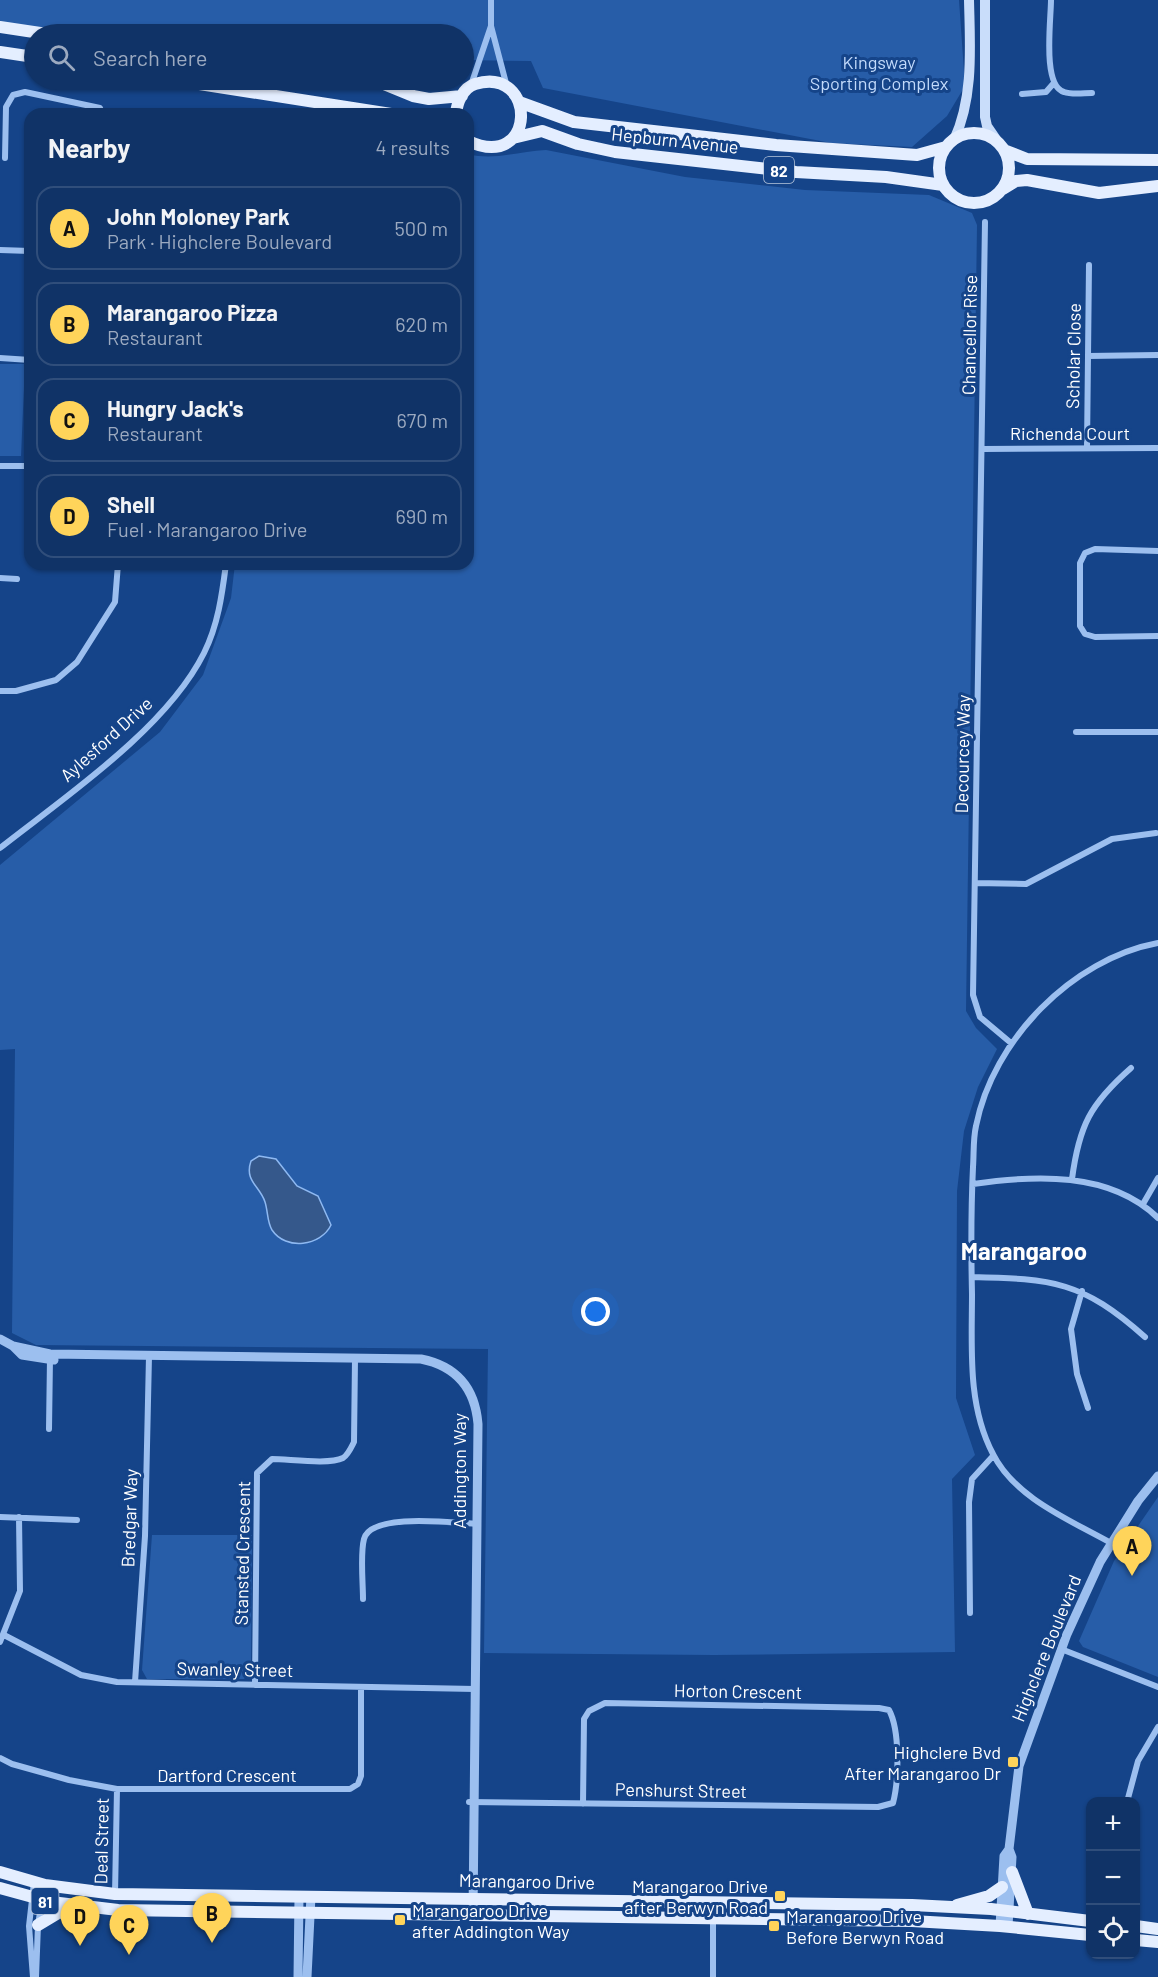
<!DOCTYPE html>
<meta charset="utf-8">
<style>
:root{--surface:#103367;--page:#193b6d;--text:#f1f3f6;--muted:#9caac0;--line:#304e7b;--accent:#ffd45a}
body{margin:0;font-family:Barlow,sans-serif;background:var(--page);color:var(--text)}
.controls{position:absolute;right:18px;bottom:18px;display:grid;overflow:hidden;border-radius:12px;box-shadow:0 2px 4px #0004}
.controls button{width:54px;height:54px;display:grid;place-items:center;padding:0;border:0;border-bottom:2px solid var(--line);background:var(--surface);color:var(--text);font:30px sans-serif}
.you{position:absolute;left:596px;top:1312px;width:21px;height:21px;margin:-15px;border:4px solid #fff;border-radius:50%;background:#1a73e8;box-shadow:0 0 0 9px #1a73e833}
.badge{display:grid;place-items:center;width:39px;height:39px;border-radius:50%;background:var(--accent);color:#111;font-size:20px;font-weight:700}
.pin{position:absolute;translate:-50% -50px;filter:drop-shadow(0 2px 3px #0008)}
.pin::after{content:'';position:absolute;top:32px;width:21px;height:18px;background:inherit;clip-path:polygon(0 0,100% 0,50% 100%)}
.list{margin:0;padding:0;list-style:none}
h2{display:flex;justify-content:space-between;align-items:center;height:78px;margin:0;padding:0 24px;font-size:26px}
h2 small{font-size:20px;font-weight:400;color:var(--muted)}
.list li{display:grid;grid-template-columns:39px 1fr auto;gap:18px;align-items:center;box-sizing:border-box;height:84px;margin:0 12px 12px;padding:0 12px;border:2px solid var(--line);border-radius:18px}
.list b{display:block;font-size:22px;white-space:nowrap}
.list p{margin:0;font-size:20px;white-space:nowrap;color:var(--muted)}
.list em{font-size:20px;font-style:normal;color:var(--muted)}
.icon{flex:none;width:33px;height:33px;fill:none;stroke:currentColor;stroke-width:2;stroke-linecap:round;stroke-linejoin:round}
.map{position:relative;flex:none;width:1158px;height:1977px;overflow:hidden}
.search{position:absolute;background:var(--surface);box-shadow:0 2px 4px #0004;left:24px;top:24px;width:450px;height:66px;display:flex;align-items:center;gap:15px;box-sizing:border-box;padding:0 21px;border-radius:33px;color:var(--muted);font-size:22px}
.panel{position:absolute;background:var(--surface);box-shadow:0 2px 4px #0004;left:24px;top:108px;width:450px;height:462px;border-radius:18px}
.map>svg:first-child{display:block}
</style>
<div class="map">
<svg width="1158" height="1977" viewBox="0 0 1158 1977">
<rect width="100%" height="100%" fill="#154489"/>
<path fill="#275da8" d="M0,0H959L965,86L947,116L912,147L831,143L543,88L531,61L464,60V34H84L0,23Z
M546,150L685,177L805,190L929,195L972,213L977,225L966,1011L976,1028L997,1049L978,1087L964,1131L957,1191L956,1398L975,1455L952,1479L955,1652L714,1655L484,1653L488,1349L36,1345L12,1333L15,1049L0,1050V865L160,732L203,675L231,598L235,564H468V154C494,161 519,151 546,150Z
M0,364H25L21,456H0Z
M1158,1497V1677L1083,1647L1079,1641L1114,1561Z
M152,1535H252L251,1670L244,1679H147L142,1670Z"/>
<path fill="#35588b" stroke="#8eb9f2" stroke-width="1.5" d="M259,1156L276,1159L297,1186L318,1196L331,1225C321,1246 286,1251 272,1230C267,1222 268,1211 265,1202C260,1186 244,1181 251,1161Z"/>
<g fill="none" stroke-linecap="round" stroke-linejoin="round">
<path stroke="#9cbfef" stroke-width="6" d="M491,0V26L507,87
M1051,0C1051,20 1042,86 1064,92C1072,95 1084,93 1092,93
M471,85L491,26
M1022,94L1046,92L1053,84
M5,158L6,107L13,95L25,92L100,108L102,114
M985,222L973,995L980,1017L1011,1043
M0,250L30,251
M1088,356L1158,355
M0,358L30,360
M1087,447L1089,265
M983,449L1158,448
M0,466H30
M1158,551L1095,549L1085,553L1080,563V626L1085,634L1095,637L1158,636
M0,578L17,579
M0,691H16L56,680L77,662L115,602L118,564
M1076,732H1158
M0,848C66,796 166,729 204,653C218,625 222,595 226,564
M975,883L1026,884L1112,839L1156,833
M1072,1179C1079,1126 1090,1104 1131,1068
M973,1184C1034,1175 1110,1171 1158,1218
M1143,1204L1158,1178
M972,1277C1053,1279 1082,1281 1145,1337
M1082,1291L1071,1329L1077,1374L1088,1408
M49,1429L50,1358
M0,1517L77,1520
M1111,1543C1070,1520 1015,1498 993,1454C967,1405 972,1347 972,1294C971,1251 971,1209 973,1167C974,1153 973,1139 976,1126C993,1040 1072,959 1158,943
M363,1599C363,1582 360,1554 364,1539C371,1512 454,1523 477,1524
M970,1613L969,1502L972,1479L993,1456
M4,1635L81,1675L117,1682L475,1689
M0,1642L20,1591L19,1517
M1061,1649L1158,1687
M135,1682L145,1536L149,1356
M255,1685L257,1473L272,1459C289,1459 329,1465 343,1458C348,1455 351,1448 354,1442L355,1359
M0,1758L12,1764L69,1780L117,1789H350L358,1784L361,1776V1687
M469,1802L878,1807L893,1803C899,1780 900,1730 889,1710L879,1708L605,1703L589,1711L584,1719L583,1804
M1127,1802L1138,1761L1158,1727
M115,1894L117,1789
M33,1977L29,1926L34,1882
M36,1977L38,1925L42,1900
M713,1977V1903"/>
<path stroke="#9cbfef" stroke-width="9" d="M0,1339L13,1346L50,1354L421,1359C456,1366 475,1388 478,1424L473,1915
M13,1346L22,1355L54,1360
M1000,1926L1004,1856L1009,1849L1019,1766L1067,1634L1100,1562L1138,1501L1158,1476
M1008,1926L1012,1857L1009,1849
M298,1977L299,1897
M307,1977L311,1896"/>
<path stroke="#c9ddfa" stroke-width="10" d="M985,0V117L987,126L998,142
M954,140C974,97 970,46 969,0"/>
<path stroke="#e4eeff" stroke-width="12" d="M0,27L47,34
M0,52L34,57
M174,80L391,114
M374,80L413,96L429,99L462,96
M519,102L574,122L776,145L917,155L946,147
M456,114C457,102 463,88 475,84C538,65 537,173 468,141
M939 168a35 35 0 1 1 70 0a35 35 0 1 1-70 0Z
M513,138L542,131L578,144L615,152L796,172L886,177L943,185
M1004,150L1027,159L1158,160
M1003,189L1016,181L1027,180L1099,193L1158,186
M0,1872L45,1885L115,1894L912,1905L991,1909L1090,1921
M1012,1872L1028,1914
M0,1888L51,1902L118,1910L912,1921L1000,1926L1090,1935
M957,1905L989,1896L1002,1887
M38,1925L58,1913L79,1911
M1136,1926L1158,1929
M1136,1940L1158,1942"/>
</g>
<g fill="#ffd45a" stroke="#154489" stroke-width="2">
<rect x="1007" y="1756" width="12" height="12" rx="3"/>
<rect x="774" y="1890" width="12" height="12" rx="3"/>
<rect x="394" y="1914" width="12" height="12" rx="3"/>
<rect x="768" y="1920" width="12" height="12" rx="3"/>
</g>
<g text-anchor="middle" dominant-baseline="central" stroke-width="6" stroke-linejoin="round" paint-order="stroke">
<g fill="#154489" stroke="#b9c7dc" stroke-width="1.5">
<rect x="764" y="157" width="30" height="26" rx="4.5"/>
<rect x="31.5" y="1888" width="27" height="26" rx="4.5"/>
</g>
<g font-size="16" font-weight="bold" fill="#fff">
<text x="779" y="170">82</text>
<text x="45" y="1901">81</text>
</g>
<g font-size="18" fill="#c2dafb" stroke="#154489">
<text x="879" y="62">Kingsway<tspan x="879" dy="21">Sporting Complex</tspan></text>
</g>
<g font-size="18" fill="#fff" stroke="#154489">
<text transform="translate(675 140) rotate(6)">Hepburn Avenue</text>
<text transform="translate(969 335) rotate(-89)">Chancellor Rise</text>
<text transform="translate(1073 356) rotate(-89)">Scholar Close</text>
<text x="1070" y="433">Richenda Court</text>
<text transform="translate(106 739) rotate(-42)">Aylesford Drive</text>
<text transform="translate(962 754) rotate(-89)">Decourcey Way</text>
<text transform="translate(459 1471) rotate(-90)">Addington Way</text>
<text transform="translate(129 1518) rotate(-88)">Bredgar Way</text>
<text transform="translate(242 1553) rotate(-89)">Stansted Crescent</text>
<text transform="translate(1046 1648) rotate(-68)">Highclere Boulevard</text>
<text transform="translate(235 1669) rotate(1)">Swanley Street</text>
<text transform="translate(738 1691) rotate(1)">Horton Crescent</text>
<text x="227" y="1775">Dartford Crescent</text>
<text transform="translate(681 1790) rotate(1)">Penshurst Street</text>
<text transform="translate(101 1841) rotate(-89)">Deal Street</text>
<text transform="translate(527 1881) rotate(1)">Marangaroo Drive</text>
</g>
<g font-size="18" fill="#fff" stroke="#154489" text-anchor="end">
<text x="1001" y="1752">Highclere Bvd<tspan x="1001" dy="21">After Marangaroo Dr</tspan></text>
<text x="768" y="1886">Marangaroo Drive<tspan x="768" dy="21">after Berwyn Road</tspan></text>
<text x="412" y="1910" text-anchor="start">Marangaroo Drive<tspan x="412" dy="21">after Addington Way</tspan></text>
<text x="786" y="1916" text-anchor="start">Marangaroo Drive<tspan x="786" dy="21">Before Berwyn Road</tspan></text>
</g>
<g font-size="24" font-weight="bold" fill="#fff" stroke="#154489">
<text x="1024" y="1250">Marangaroo</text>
</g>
</g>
</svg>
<div class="controls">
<button>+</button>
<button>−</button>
<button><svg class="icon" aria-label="locate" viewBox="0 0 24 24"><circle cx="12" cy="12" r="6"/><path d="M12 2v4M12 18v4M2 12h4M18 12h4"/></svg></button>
</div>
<div class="you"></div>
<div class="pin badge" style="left:1132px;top:1576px">A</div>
<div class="pin badge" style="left:212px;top:1943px">B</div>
<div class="pin badge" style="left:129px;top:1955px">C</div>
<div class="pin badge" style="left:80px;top:1946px">D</div>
<div class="search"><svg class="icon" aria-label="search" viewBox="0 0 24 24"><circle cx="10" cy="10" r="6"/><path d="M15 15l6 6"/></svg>Search here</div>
<section class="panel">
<h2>Nearby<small>4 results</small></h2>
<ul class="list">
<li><span class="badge">A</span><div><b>John Moloney Park</b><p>Park · Highclere Boulevard</p></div><em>500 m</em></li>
<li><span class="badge">B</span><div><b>Marangaroo Pizza</b><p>Restaurant</p></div><em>620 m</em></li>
<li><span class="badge">C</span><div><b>Hungry Jack's</b><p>Restaurant</p></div><em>670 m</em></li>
<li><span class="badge">D</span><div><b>Shell</b><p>Fuel · Marangaroo Drive</p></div><em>690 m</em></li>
</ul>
</section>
</div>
